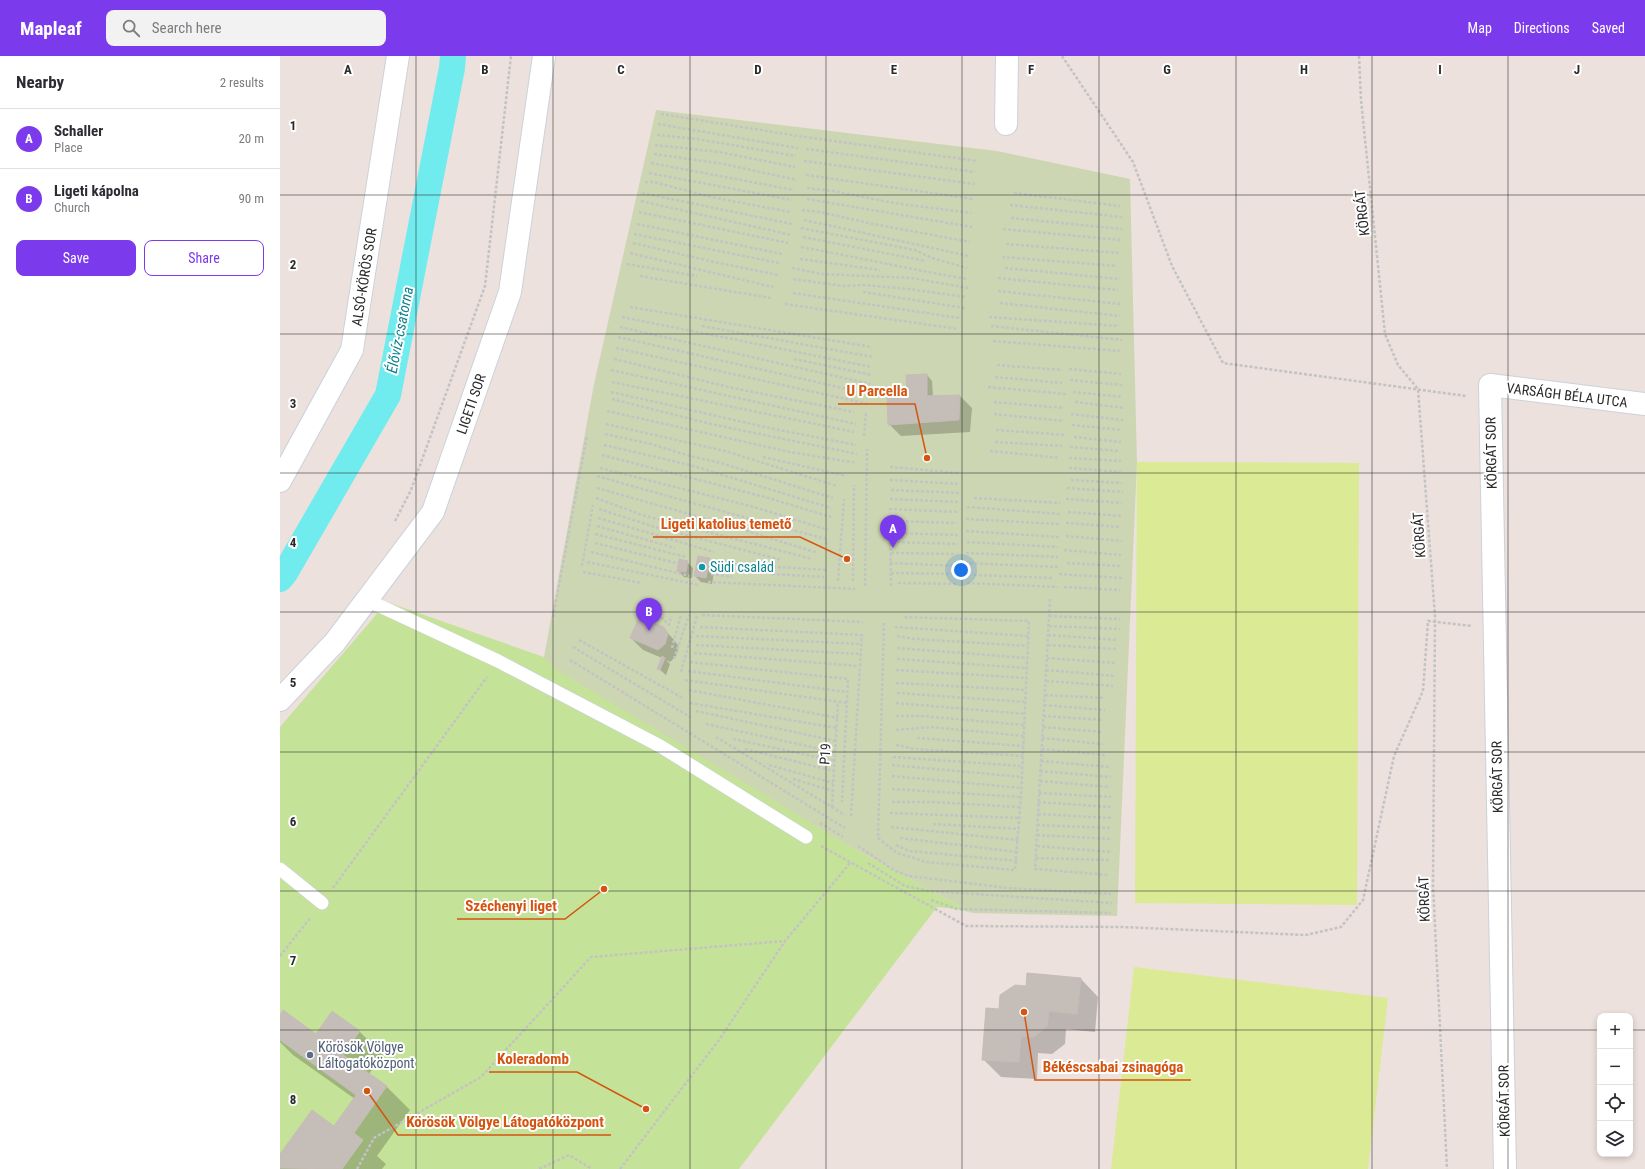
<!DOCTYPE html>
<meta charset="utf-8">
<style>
:root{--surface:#fff;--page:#f2f2f3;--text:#2b2b33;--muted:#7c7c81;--line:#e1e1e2;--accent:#7c3aed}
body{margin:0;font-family:"Roboto Condensed",sans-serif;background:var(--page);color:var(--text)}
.controls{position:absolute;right:12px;bottom:12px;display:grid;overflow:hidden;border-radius:8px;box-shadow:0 2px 6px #0003}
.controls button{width:36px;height:36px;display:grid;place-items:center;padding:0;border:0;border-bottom:1px solid var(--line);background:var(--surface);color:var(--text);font:20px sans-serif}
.you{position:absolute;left:681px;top:514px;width:14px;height:14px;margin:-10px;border:3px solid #fff;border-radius:50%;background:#1a73e8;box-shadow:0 0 0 6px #1a73e833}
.badge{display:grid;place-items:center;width:26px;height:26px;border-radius:50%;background:var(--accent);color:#fff;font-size:13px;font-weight:700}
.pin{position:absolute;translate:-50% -33px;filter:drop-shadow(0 1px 2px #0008)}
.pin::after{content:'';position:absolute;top:21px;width:14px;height:12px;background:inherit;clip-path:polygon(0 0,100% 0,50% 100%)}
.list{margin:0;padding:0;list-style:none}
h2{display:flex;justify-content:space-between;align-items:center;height:52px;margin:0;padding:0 16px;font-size:17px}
h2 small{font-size:13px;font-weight:400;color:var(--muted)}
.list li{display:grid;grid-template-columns:26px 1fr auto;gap:12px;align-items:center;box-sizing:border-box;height:60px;padding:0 16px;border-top:1px solid var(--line)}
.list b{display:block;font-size:15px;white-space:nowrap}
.list p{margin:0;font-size:13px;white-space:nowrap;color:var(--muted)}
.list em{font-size:13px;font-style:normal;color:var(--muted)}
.actions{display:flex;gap:8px;padding:12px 16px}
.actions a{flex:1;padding:9px 0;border:1px solid var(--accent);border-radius:8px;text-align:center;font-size:14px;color:var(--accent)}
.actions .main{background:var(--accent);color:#fff}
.icon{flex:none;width:22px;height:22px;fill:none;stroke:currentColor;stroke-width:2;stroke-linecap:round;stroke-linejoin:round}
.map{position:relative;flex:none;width:1365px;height:1113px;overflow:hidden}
header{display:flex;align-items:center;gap:24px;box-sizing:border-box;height:56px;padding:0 20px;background:var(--accent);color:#fff}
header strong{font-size:19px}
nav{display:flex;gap:22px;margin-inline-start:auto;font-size:14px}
.search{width:280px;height:36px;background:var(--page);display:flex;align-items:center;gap:10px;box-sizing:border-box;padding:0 14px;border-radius:8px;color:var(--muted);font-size:15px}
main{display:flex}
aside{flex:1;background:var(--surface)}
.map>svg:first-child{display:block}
</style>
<header>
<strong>Mapleaf</strong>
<div class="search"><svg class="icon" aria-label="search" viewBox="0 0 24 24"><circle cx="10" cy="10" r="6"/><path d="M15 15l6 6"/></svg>Search here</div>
<nav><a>Map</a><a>Directions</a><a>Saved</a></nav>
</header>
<main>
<aside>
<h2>Nearby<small>2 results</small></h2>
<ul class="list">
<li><span class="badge">A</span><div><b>Schaller</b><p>Place</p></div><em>20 m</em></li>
<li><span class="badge">B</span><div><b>Ligeti kápolna</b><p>Church</p></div><em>90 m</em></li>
</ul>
<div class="actions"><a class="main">Save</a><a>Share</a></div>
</aside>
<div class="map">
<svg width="1365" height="1113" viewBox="0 0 1365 1113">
<rect width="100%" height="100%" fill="#ece1dc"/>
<path fill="#c5e299" d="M107,546L264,601L340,647L573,792L693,857L677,853L657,851L459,1113H0V671Z"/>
<path fill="#cdd6b3" d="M376,54L717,95L850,123L857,406L837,860L693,857L573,792L275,613L264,601L314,328Z"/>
<path fill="#dbea95" d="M857,406L1079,407L1077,849L855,847Z
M854,911L1108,942L1088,1113H831Z"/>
<path fill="#0003" d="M647,319L652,325L653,341L680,340L692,352L690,376L621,380L609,368L628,341Z
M429,503L435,509L432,528L421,526L415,520Z
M407,506L413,512L412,522L404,521L398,515Z
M383,572L395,585L399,591L396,600L390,606L386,604L390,608L386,619L379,613L382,602L363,594L351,582Z
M801,923L818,941L815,976L786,973L785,988L772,998L758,997L757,1023L721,1021L703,1003L720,954L747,931Z
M52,956L80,976L103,999L89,1018L107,1031L130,1054L97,1100L106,1108L102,1113H0V1099L55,1071L75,1043L13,999L0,986V960L36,979Z"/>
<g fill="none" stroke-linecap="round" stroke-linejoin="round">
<path stroke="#70ecee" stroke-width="26" d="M0,523L5,517L108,339L172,12L173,0"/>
</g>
<path fill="#c4bdb8" stroke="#c7bdb6" d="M647,318V340L627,341L626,319Z
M680,339L679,364L608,369L607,341Z
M418,500L430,502L426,522L414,520Z
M399,503L408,505L406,516L397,515Z
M359,561L384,571L388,578L385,588L378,594L350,582Z
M382,600L385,602L380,614L377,613Z
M747,917L801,922L797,958L769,955L767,970L754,981L741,980L739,1006L702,1004L706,952L719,953L720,939L735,929L746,930Z
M3,954L36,978L52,955L80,975L63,999L107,1030L74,1077L83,1084L62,1113L0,1112V1098L32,1054L54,1070L76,1039L0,984V959Z"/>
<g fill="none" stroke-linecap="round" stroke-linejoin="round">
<defs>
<path id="lane" d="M87,544L218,605L380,690L526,781
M0,813L42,847"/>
<path id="street" d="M726,68L727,0
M0,425L72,294L118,0
M0,644L55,586L153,456L230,236L264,0
M1225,1113L1210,329L1365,348"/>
</defs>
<use href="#lane" stroke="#cad2dc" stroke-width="14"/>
<use href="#street" stroke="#cad2dc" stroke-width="24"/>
<path stroke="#c3c3c3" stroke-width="2.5" stroke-dasharray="3 2" stroke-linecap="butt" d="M782,0L853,106L892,210L943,307L1186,340
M1079,0L1081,44L1105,278L1118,309L1138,333L1155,560L1153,829L1167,1113
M381,58L518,80L697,105
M378,68L518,92
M377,79L417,83L516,100
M375,89L439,96L515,111
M526,93L695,116
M374,98L444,108L517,124
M524,105L695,128
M371,107L514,134
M369,117L512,144
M526,119L693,143
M365,126H374L431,141L510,156
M527,132L553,135L614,147L691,157
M362,137L512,168
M734,137L840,150
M527,143L692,171
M361,145L511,179
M730,149L842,161
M522,154L540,156L593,168L690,186
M359,156L508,187
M731,162L842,173
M524,164L689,200
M357,168L502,198
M521,172L635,194L652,202L687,212
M723,173L840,184
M354,178L499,207
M523,181L646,205
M353,187L434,206L498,219
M726,188L840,197
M521,191C577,201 632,214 688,223
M350,197L493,231
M722,201L837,210
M520,203L600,214
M347,208L417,220
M512,212L542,218L632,222L688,232
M725,212L840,223
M360,220L491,242
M718,222L838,234
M513,223L563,230L584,229L628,233L686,241
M718,235L840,248
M583,236L685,252
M513,237L680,262
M720,247L840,260
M505,248L678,273
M350,251L592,291
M342,261L592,311
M709,261L839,270
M422,270L593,301
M711,270L842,284
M340,271L590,328
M338,281L589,338
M713,285L840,295
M336,292L588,348
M334,303L453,332L574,356
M514,303L592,319
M717,309L782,314
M789,313L841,318
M331,314L576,368
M715,321L782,327
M790,324L842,329
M332,326L574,376
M708,331L786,338
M331,336L494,373L576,389
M793,336L842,341
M332,343L431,368L577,398
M714,346L784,352
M795,346L844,352
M327,355L510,396L577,407
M714,358L784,365
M791,358L843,364
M326,368L445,395L557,430
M792,369L842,374
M716,374L786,379
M325,378L371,388L410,400L441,407L553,442
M584,380L586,356
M794,381L841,386
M715,386L782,390
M324,389L410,409L551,452
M790,391L839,395
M710,395L779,402
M322,399L485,441L551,461
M483,401L566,420
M789,402L841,405
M610,411L679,417
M320,412L474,451L548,474
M789,412L841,416
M317,420C394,442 470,463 546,483V491
M610,424L679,428
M791,424L842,427
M317,432L441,467L538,497
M787,432L843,436
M611,434L679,437
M316,442L362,459L532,503
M694,442L780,447
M610,443L679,446
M786,443L842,447
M687,451L780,458
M319,453L375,471L502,504
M609,453L678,456
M788,456L841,460
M318,462L434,496
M686,463L779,468
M115,465L131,434L205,230L231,0
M611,465L677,467
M610,467L611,530
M786,467L841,471
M317,470L395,492
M686,475L780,481
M610,477L678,479
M315,478L406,501
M786,480L842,485
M612,486L678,488
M687,486L778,491
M315,487L396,507
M784,494L841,499
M311,496L410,520
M611,497L677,498
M686,497L778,501
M307,506L419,529
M433,507L547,514
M610,507L679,510
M685,507L778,511
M787,507L841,510
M302,510L313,449
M303,516L362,527
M611,517L677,518
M431,518L452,521
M492,518L544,521
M779,518L842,522
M694,519L773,522
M558,525L564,443
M573,525L574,429
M428,526L575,533
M618,527L678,528
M687,527L778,531
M585,530L587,393
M784,531L840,534
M770,543L755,813L829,819
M422,559L583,566
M376,560L382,562L389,569L391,560
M769,560L840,563
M273,561L307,380
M604,567L598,782L617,797L646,806L735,814L741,741L749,565L623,561
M769,570L840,573
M420,571L581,579
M615,571L748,580
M768,579L838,584
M416,580L581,588
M617,580L635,583L748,590
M299,584L403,642
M416,589L580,598
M768,589L837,593
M293,591L410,661
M392,592L401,559
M617,592L747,602
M414,597L578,610
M767,602L836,607
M394,603L409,559
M617,603L746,612
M290,604L565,772
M410,606L568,623L562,746
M616,614L746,622
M766,614L836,620
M408,615L567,636
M401,616L417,560
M405,624L567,647
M766,625L833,630
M616,627L746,634
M409,634L558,662
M617,637L745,646
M765,639L824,642
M410,647L557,672
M616,647L745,658
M764,649L825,654
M416,655L556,685
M616,660H642L744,669
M763,660L823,664
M426,668L555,696
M763,671L821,676
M616,674L651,671L744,680
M436,681L565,759
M637,682L743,690
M762,682L823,688
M453,683L555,705
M616,689L635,693L743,700
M465,693L554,715
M762,693L825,699
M613,701L742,710
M761,705L830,711
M489,709L553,727
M612,709L742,721
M760,715L831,721
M612,720L741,732
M513,723L553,735
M760,725L830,731
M612,733L741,741
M759,737L831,741
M612,746H653L740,751
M758,746L831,751
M552,751L558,646
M610,757L739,762
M758,758L831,762
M571,760L582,578
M540,767L563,781
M653,768L739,773
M757,769L831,772
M611,771L738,784
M757,779L832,783
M620,782L738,796
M616,789L629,795L737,805
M541,790L686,870L842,871L1026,879L1061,871L1083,844L1114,700L1143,635L1148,565L1192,570
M578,790L615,815L629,820L728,832L831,838
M757,790L832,796
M756,802L830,804
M588,807L625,830L649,835L832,847
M53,832L207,621
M651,844L677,853L831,857
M0,900L31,861
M77,1113L94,1082L201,1021L311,901L505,885
M259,1113L289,1099L312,1113
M340,1113L439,984L505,885L570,807"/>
<use href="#lane" stroke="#fff" stroke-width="13"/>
<use href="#street" stroke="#fff" stroke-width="22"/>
</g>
<path fill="none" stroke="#2a2a2a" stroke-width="1" stroke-opacity="0.55" d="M136,0V1113M273,0V1113M410,0V1113M546,0V1113M682,0V1113M819,0V1113M956,0V1113M1092,0V1113M1228,0V1113M0,139H1365M0,278H1365M0,417H1365M0,556H1365M0,696H1365M0,835H1365M0,974H1320M1350,974H1365"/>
<circle fill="#0f9aa8" stroke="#fff" stroke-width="1.5" cx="422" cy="511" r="4"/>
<circle fill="#5c6f8a" stroke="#fff" stroke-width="1.5" cx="30" cy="999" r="4"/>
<g text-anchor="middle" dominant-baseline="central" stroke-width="4" stroke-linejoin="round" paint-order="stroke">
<g font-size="14" fill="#2a2a2a" stroke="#fff">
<text transform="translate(1082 157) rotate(-96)">KÖRGÁT</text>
<text transform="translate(84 221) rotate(-81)">ALSÓ-KÖRÖS SOR</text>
<text transform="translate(1287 339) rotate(7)">VARSÁGH BÉLA UTCA</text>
<text transform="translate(191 348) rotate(-71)">LIGETI SOR</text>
<text transform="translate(1211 397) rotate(-91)">KÖRGÁT SOR</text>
<text transform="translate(1139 479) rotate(-94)">KÖRGÁT</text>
<text transform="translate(545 698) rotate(-86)">P19</text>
<text transform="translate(1217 721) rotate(-91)">KÖRGÁT SOR</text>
<text transform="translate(1144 843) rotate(-92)">KÖRGÁT</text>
<text transform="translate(1224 1045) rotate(-91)">KÖRGÁT SOR</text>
</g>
<g font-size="14" fill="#0d838f" stroke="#fff" text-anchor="start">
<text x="430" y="511">Südi család</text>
</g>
<g font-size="14" fill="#4e5e75" stroke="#fff" text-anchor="start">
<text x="38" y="991">Körösök Völgye<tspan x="38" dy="16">Láltogatóközpont</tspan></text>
</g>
<g font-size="15" font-style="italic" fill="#0e818c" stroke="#fff">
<text transform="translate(120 274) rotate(-79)">Élővíz-csatorna</text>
</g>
</g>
<g font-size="13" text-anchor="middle" font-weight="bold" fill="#2a2a2a" stroke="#fff" stroke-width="4" stroke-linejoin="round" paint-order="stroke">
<text x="68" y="18">A</text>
<text x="205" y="18">B</text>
<text x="341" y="18">C</text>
<text x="478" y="18">D</text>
<text x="614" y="18">E</text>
<text x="751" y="18">F</text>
<text x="887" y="18">G</text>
<text x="1024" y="18">H</text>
<text x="1160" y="18">I</text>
<text x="1297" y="18">J</text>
<text x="13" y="74">1</text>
<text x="13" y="213">2</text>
<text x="13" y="352">3</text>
<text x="13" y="491">4</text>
<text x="13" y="631">5</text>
<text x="13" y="770">6</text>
<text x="13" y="909">7</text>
<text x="13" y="1048">8</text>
</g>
<path fill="none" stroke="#d5540f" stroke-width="1.5" d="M647 402L635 348H558M567 503L520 481H373M324 833L285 863H177M366 1053L297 1016H209M744 956L755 1024H911M87 1035L118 1079H331"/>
<g fill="#d5540f" stroke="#fff" stroke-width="1.5">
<circle cx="647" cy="402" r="4"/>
<circle cx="567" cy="503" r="4"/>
<circle cx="324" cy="833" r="4"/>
<circle cx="366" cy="1053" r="4"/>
<circle cx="744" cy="956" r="4"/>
<circle cx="87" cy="1035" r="4"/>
</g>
<g font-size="15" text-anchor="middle" font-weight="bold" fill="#d5540f" stroke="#fff" stroke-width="4" stroke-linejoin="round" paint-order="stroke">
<text x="597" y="340">U Parcella</text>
<text x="446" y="473">Ligeti katolius temető</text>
<text x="231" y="855">Széchenyi liget</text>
<text x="253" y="1008">Koleradomb</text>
<text x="833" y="1016">Békéscsabai zsinagóga</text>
<text x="225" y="1071">Körösök Völgye Látogatóközpont</text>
</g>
</svg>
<div class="controls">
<button>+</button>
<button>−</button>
<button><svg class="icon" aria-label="locate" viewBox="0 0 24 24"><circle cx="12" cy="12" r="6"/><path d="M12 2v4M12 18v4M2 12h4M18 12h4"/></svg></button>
<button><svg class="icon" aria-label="layers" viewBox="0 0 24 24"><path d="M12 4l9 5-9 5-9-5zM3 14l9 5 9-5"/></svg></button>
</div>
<div class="you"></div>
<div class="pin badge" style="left:613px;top:492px">A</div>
<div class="pin badge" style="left:369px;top:575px">B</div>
</div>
</main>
